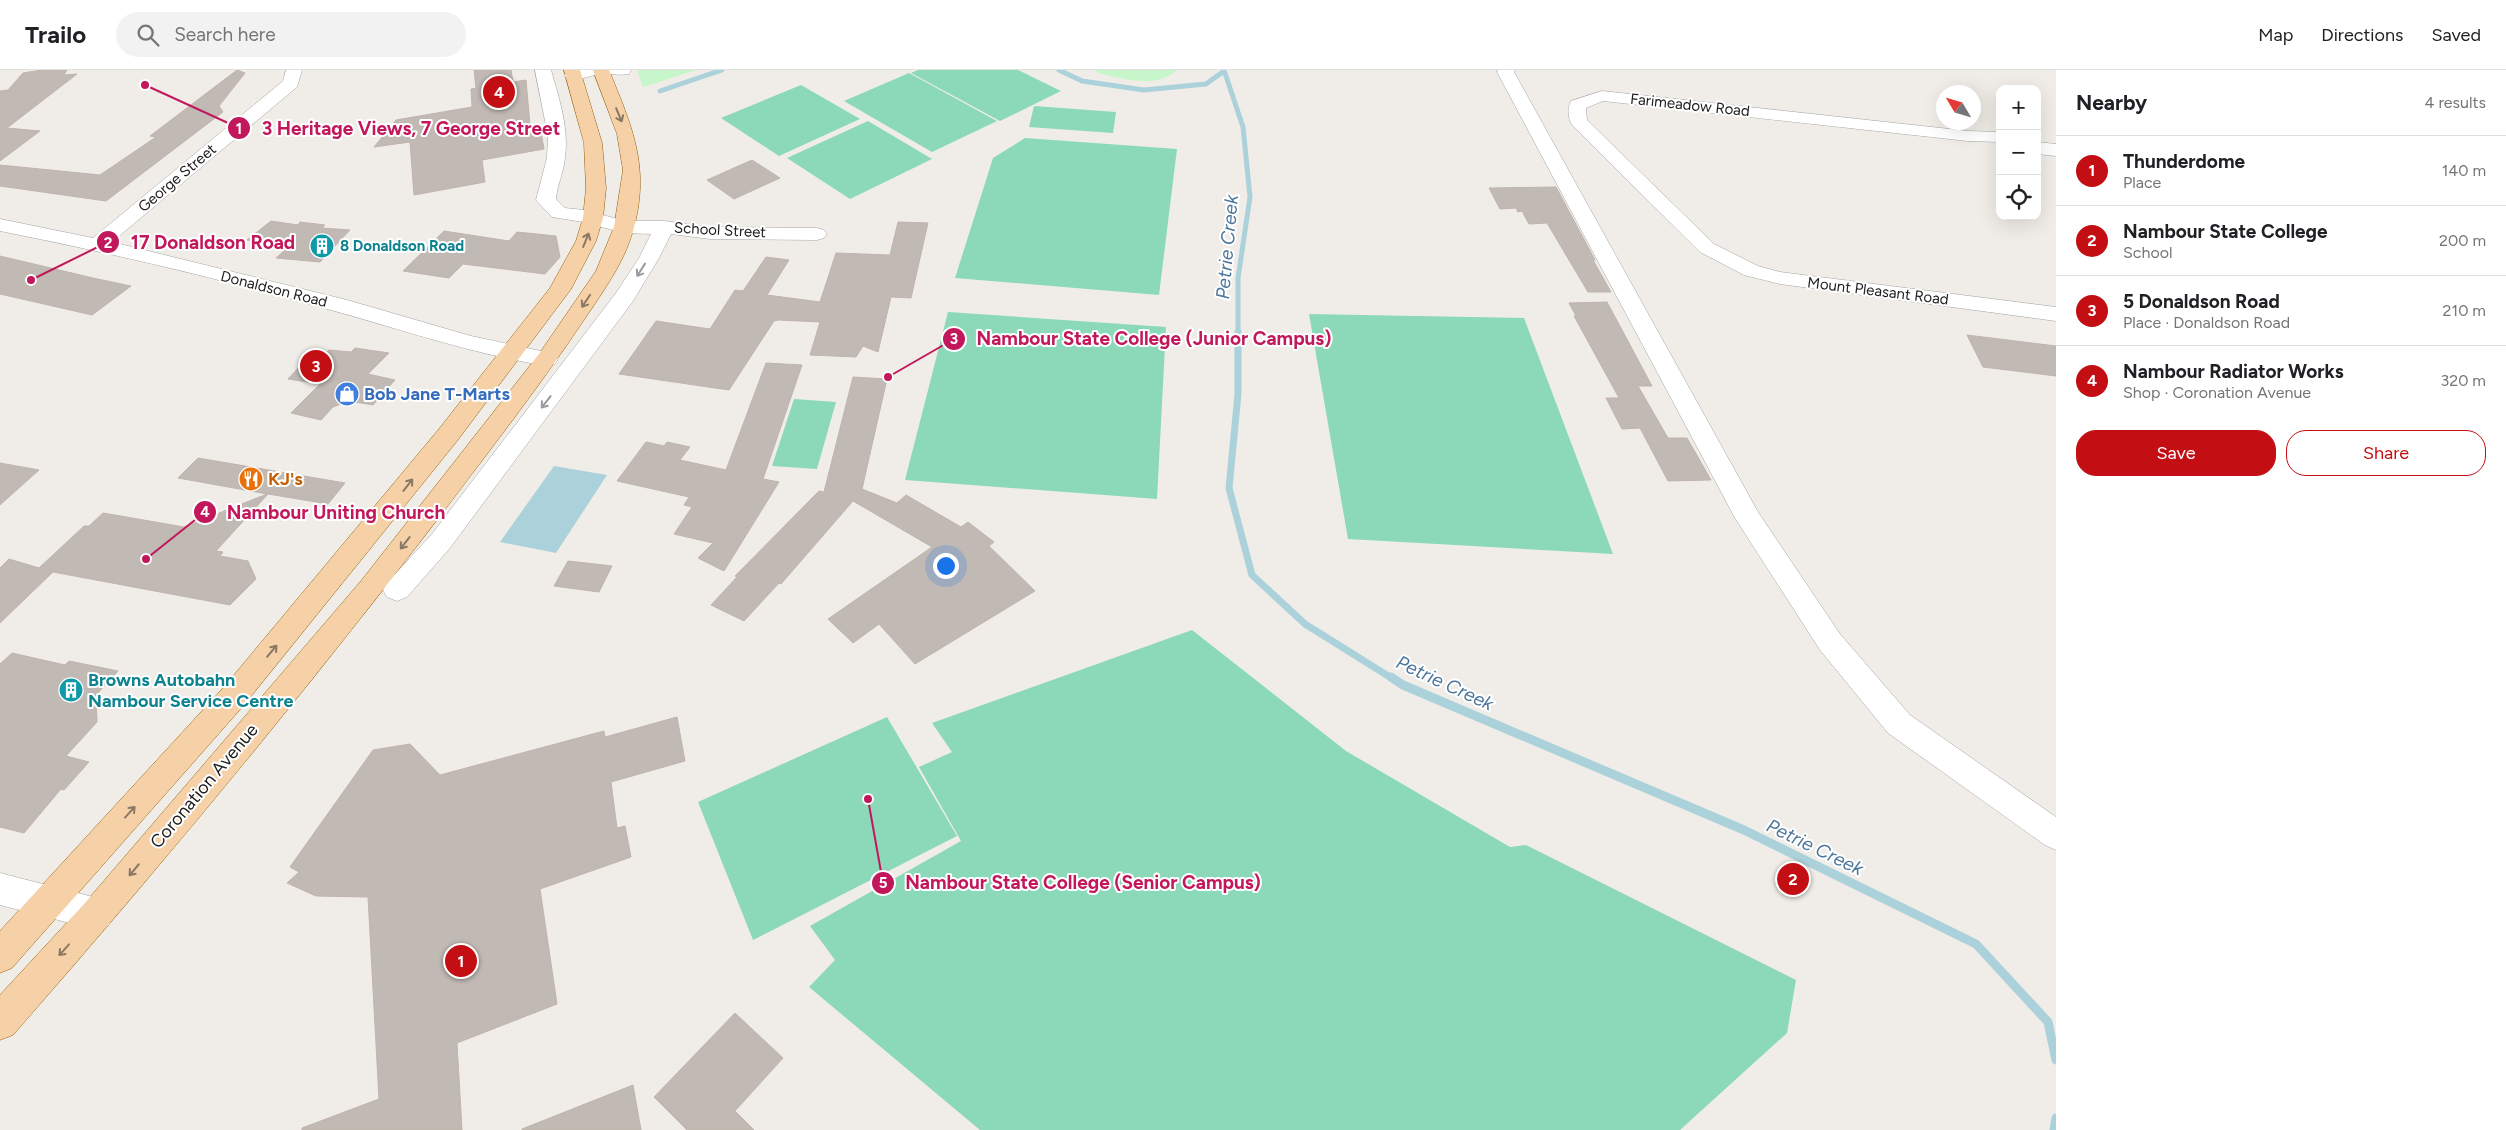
<!DOCTYPE html>
<meta charset="utf-8">
<style>
:root{--surface:#fff;--page:#f2f2f2;--text:#202124;--muted:#757577;--line:#e0e0e0;--accent:#c30e13}
body{margin:0;font-family:Figtree,sans-serif;background:var(--page);color:var(--text)}
.controls{position:absolute;right:15px;top:15px;display:grid;overflow:hidden;border-radius:10px;box-shadow:0 5px 20px #0002}
.controls button{width:45px;height:45px;display:grid;place-items:center;padding:0;border:0;border-bottom:1px solid var(--line);background:var(--surface);color:var(--text);font:25px sans-serif}
.compass{position:absolute;left:1936px;top:15px;width:45px;height:45px;border-radius:50%;background:var(--surface);box-shadow:0 5px 20px #0002;rotate:308deg}
.you{position:absolute;left:945px;top:495px;width:18px;height:18px;margin:-12px;border:4px solid #fff;border-radius:50%;background:#1a73e8;box-shadow:0 0 0 8px #1a73e833}
.badge{display:grid;place-items:center;width:32px;height:32px;border-radius:50%;background:var(--accent);color:#fff;font-size:16px;font-weight:700}
.pin{position:absolute;translate:-50% -50%;border:2px solid #fff;box-shadow:0 1px 5px #0006}
.list{margin:0;padding:0;list-style:none}
h2{display:flex;justify-content:space-between;align-items:center;height:65px;margin:0;padding:0 20px;font-size:21px}
h2 small{font-size:16px;font-weight:400;color:var(--muted)}
.list li{display:grid;grid-template-columns:32px 1fr auto;gap:15px;align-items:center;box-sizing:border-box;height:70px;padding:0 20px;border-top:1px solid var(--line)}
.list b{display:block;font-size:19px;white-space:nowrap}
.list p{margin:0;font-size:16px;white-space:nowrap;color:var(--muted)}
.list em{font-size:16px;font-style:normal;color:var(--muted)}
.actions{display:flex;gap:10px;padding:15px 20px}
.actions a{flex:1;padding:11px 0;border:1px solid var(--accent);border-radius:20px;text-align:center;font-size:18px;color:var(--accent)}
.actions .main{background:var(--accent);color:#fff}
.icon{flex:none;width:28px;height:28px;fill:none;stroke:currentColor;stroke-width:2;stroke-linecap:round;stroke-linejoin:round}
.map{position:relative;flex:none;width:2056px;height:1060px;overflow:hidden}
header{display:flex;align-items:center;gap:30px;box-sizing:border-box;height:70px;padding:0 25px;background:var(--surface);border-bottom:1px solid var(--line)}
header strong{font-size:24px}
nav{display:flex;gap:28px;margin-inline-start:auto;font-size:18px}
.search{width:350px;height:45px;background:var(--page);display:flex;align-items:center;gap:12px;box-sizing:border-box;padding:0 18px;border-radius:28px;color:var(--muted);font-size:19px}
main{display:flex}
aside{flex:1;background:var(--surface)}
.map>svg:first-child{display:block}
</style>
<header>
<strong>Trailo</strong>
<div class="search"><svg class="icon" aria-label="search" viewBox="0 0 24 24"><circle cx="10" cy="10" r="6"/><path d="M15 15l6 6"/></svg>Search here</div>
<nav><a>Map</a><a>Directions</a><a>Saved</a></nav>
</header>
<main>
<div class="map">
<svg width="2056" height="1060" viewBox="0 0 2056 1060">
<rect width="100%" height="100%" fill="#f0ede8"/>
<path fill="#c8f6cb" d="M637,0H697L643,17Z
M1094,0H1177C1157,19 1122,9 1098,3Z"/>
<path fill="#8bd9b9" d="M918,0H1018L1061,21L1000,51L911,3Z
M909,3L997,51L932,82L844,31Z
M801,15L860,49L779,86L721,48Z
M1034,36L1116,42L1113,63L1029,57Z
M868,51L932,89L850,129L787,88Z
M1025,68L1177,79L1159,225L955,208L993,88Z
M948,242L1166,257L1157,429L905,410Z
M1309,244L1524,248L1613,484L1348,469Z
M794,329L836,332L817,399L772,396Z
M1192,560L1346,681L1510,777L1526,775L1796,910L1787,963L1680,1060H980L809,917L835,890L810,856L961,771L919,697L952,682L932,653Z
M887,647L957,766L753,870L698,732Z"/>
<path fill="#abd1da" d="M554,396L607,405L556,483L500,472Z"/>
<g fill="none" stroke-linecap="round" stroke-linejoin="round">
<path stroke="#abd1da" stroke-width="5" d="M1059,0L1082,11L1144,20L1206,14L1224,1
M1224,0L1243,57L1250,127L1238,208V264
M660,21L722,0"/>
<path stroke="#abd1da" stroke-width="7" d="M1238,262V324L1229,418L1252,505L1305,554L1393,609"/>
<path stroke="#abd1da" stroke-width="9" d="M1391,607L1403,615L1744,760L1976,874L2048,952L2056,990
M2054,1060L2056,1048"/>
</g>
<path fill="#c0b9b4" stroke="#c1b4ab" d="M42,0H67L64,5L77,4L7,58L40,61L0,91V21L8,20L23,3Z
M237,0L245,3L219,36L223,42L106,131L0,116V95L100,105L156,67L150,66Z
M474,0H511L513,12L526,10L530,55L540,56L544,79L482,90L485,112L414,125L410,72L374,77L396,50L472,37L471,19L476,18Z
M752,90L780,108L734,129L707,110Z
M1556,117L1595,190H1593L1611,222H1588L1547,153L1529,154L1522,141L1518,142L1516,138L1500,139L1489,118Z
M271,151L298,155L300,152L325,155L322,158L350,160L320,192L276,188L285,180L273,178L277,175L247,170Z
M898,152L928,153L911,228L891,227L878,282L863,276L856,287L810,285L820,252L779,250L774,251L729,320L619,304L656,251L710,259L735,220L743,221L766,187L789,190L767,225L820,232L836,183L890,185Z
M444,161L509,171L517,162L556,166L560,187L545,204L463,194L449,208L403,201Z
M0,186L93,208L131,216L92,245L0,224Z
M1607,232L1652,316H1638L1668,368H1687L1711,410L1668,411L1640,358L1622,359L1606,328H1619L1574,246H1576L1569,233Z
M1967,265L2056,276V306L1983,297Z
M355,278L389,283L368,304L395,310L373,335L349,331L333,337L321,350L291,343L320,314L288,309L313,282L325,284L329,280L351,282Z
M766,293L802,295L763,409L779,412L724,501L698,488L713,473L674,464L692,437L684,435L689,427L617,411L646,372L664,376L667,372L690,377L680,390L726,400Z
M853,307L887,309L862,419L897,433L906,425L961,457L968,452L994,472L989,476L1035,521L915,594L879,554L853,573L828,549L932,477L853,431L781,514L779,513L744,551L711,535L737,507L735,506L819,421L824,422Z
M198,388L345,413L328,434L268,424L216,481L223,482L220,486L248,491L256,509L230,535L53,502L0,553V498L9,489L39,498L84,456H89L103,443L184,457L267,424L178,408Z
M0,393L39,400L0,435Z
M568,491L612,496L599,522L554,516Z
M12,583L65,595L69,591L118,601L96,625L97,652L66,686L89,692L64,720L61,719L24,763L0,757V594Z
M677,647L685,691L611,712L617,758L625,756L631,787L540,819L557,934L457,973L462,1060H302V1058L379,1029L368,827L316,826L287,813L299,802L290,797L373,680L410,674L440,705L604,661L605,667Z
M735,943L783,988L735,1041L754,1060H687L654,1027Z
M633,1015L641,1060H522V1059Z"/>
<g fill="none" stroke-linecap="round" stroke-linejoin="round">
<defs>
<path id="minor" d="M286,0H302L297,17L112,172L347,230L471,266L555,284L558,289L555,294L547,296C473,284 403,260 331,240C222,209 111,183 0,161V149L93,168L283,11Z
M535,0H551C559,28 569,58 565,87C564,102 557,115 556,129L565,138L584,140L625,151H664L710,157L817,158L824,160L827,164L824,168L817,170L710,169L671,164L659,188L633,231L450,478L407,527L397,531L387,527L383,520L387,513L432,464L616,223L639,188L651,164L624,163L583,152L552,147L536,130L547,88L548,66Z
M573,0H631L629,4C619,6 609,3 600,4C589,6 578,11 567,9L564,5L567,1Z
M1498,0H1515L1514,2L1758,442L1840,564L1910,645L2056,747V780L2045,775L1888,663L1820,580L1735,448L1497,2Z
M1602,21L1968,61L2000,62V72L1968,71L1603,31L1586,38L1587,50L1714,174L1758,196L1780,202L2056,237V251L1780,214L1744,205L1700,182L1572,55C1568,49 1567,37 1571,31Z
M2037,72L2056,74V86L2037,84Z
M0,803L97,828L109,833L114,844L109,855L97,860L0,835Z"/>
<path id="major" d="M564,0H580L602,73L606,118L603,148L596,171L571,219L457,371L244,635L12,898L0,903V861L224,617L439,359L550,218L576,171L583,148L586,118L584,73Z
M593,0H609C632,57 651,97 633,161C624,192 606,217 588,244C556,292 522,338 487,384C337,584 178,777 13,965L0,970V925L85,833L361,511L539,284L596,201L614,157L623,100L617,64Z"/>
</defs>
<use href="#minor" stroke="#a4a4a4" stroke-width="1"/>
<use href="#major" stroke="#92610a" stroke-width="1"/>
<use href="#minor" fill="#fff" fill-rule="evenodd"/>
<use href="#major" fill="#f6d1a7" fill-rule="evenodd"/>
</g>
<defs><path id="oneway-shaft" d="M-6 0H5M1.5-3L5.5 0L1.5 3" fill="none" stroke-width="1.6" stroke-linecap="round" stroke-linejoin="round" transform="scale(1.25)"/></defs>
<g stroke="#8b7864">
<use href="#oneway-shaft" transform="translate(619 45) rotate(67)"/>
<use href="#oneway-shaft" transform="translate(586 170) rotate(-68)"/>
<use href="#oneway-shaft" transform="translate(586 231) rotate(124)"/>
<use href="#oneway-shaft" transform="translate(408 415) rotate(-52)"/>
<use href="#oneway-shaft" transform="translate(405 473) rotate(128)"/>
<use href="#oneway-shaft" transform="translate(272 581) rotate(-50)"/>
<use href="#oneway-shaft" transform="translate(130 742) rotate(-48)"/>
<use href="#oneway-shaft" transform="translate(134 800) rotate(130)"/>
<use href="#oneway-shaft" transform="translate(64 880) rotate(132)"/>
</g>
<g stroke="#9b9b9b">
<use href="#oneway-shaft" transform="translate(641 200) rotate(122)"/>
<use href="#oneway-shaft" transform="translate(546 332) rotate(128)"/>
</g>
<defs>
<symbol id="building-disc" viewBox="-11 -11 22 22"><circle r="9.5" fill="#0f9aa8" stroke="#fff"/><path d="M-4-6H4V6H1V3H-1V6H-4ZM-2.5-4.3h1.7v1.8h-1.7ZM.8-4.3h1.7v1.8H.8ZM-2.5-1h1.7V.8h-1.7ZM.8-1h1.7V.8H.8Z" fill="#fff"/></symbol>
<symbol id="shop-disc" viewBox="-11 -11 22 22"><circle r="9.5" fill="#3f7fe0" stroke="#fff"/><path d="M-5-2.5h2.3a2.7 3.5 0 0 1 5.4 0H5L5.5 6h-11ZM-1.5-2.5h3a1.5 2.3 0 0 0-3 0Z" fill="#fff"/></symbol>
<symbol id="restaurant-disc" viewBox="-11 -11 22 22"><circle r="9.5" fill="#e8710a" stroke="#fff"/><path d="M-5-6h1v4h1v-4h1v4h1v-4h1v5L-1.5 .5V6h-2V.5L-5-1ZM5-6V6H3V1.5H1.5Q1.5-4 5-6Z" fill="#fff"/></symbol>
</defs>
<g fill-rule="evenodd">
<use href="#building-disc" x="308" y="162" width="28" height="28"/>
<use href="#shop-disc" x="333" y="310" width="28" height="28"/>
<use href="#restaurant-disc" x="237" y="395" width="28" height="28"/>
<use href="#building-disc" x="57" y="606" width="28" height="28"/>
</g>
<g text-anchor="middle" dominant-baseline="central" stroke-width="4" stroke-linejoin="round" paint-order="stroke">
<g font-size="15" fill="#202020" stroke="#fff">
<text transform="translate(1690 35) rotate(6)">Farimeadow Road</text>
<text transform="translate(177 108) rotate(-40)">George Street</text>
<text transform="translate(720 160) rotate(3)">School Street</text>
<text transform="translate(274 219) rotate(14)">Donaldson Road</text>
<text transform="translate(1878 221) rotate(7)">Mount Pleasant Road</text>
</g>
<g font-size="15" font-weight="bold" fill="#0d838f" stroke="#fff" text-anchor="start">
<text x="340" y="176">8 Donaldson Road</text>
</g>
<g font-size="18" font-weight="bold" fill="#366cbe" stroke="#fff" text-anchor="start">
<text x="364" y="324">Bob Jane T-Marts</text>
</g>
<g font-size="18" font-weight="bold" fill="#c56008" stroke="#fff" text-anchor="start">
<text x="268" y="409">KJ's</text>
</g>
<g font-size="18" font-weight="bold" fill="#0d838f" stroke="#fff" text-anchor="start">
<text x="88" y="610">Browns Autobahn<tspan x="88" dy="21">Nambour Service Centre</tspan></text>
</g>
<g font-size="18" fill="#202020" stroke="#fff">
<text transform="translate(204 716) rotate(-50)">Coronation Avenue</text>
</g>
<g font-size="19" font-style="italic" fill="#4c769b" stroke="#fff">
<text transform="translate(1227 177) rotate(-85)">Petrie Creek</text>
<text transform="translate(1445 613) rotate(25)">Petrie Creek</text>
<text transform="translate(1815 777) rotate(26)">Petrie Creek</text>
</g>
</g>
<path fill="none" stroke="#c2185b" stroke-width="2" d="M145 15L239 58M31 210L108 172M888 307L954 269M146 489L205 442M868 729L883 813"/>
<g fill="#c2185b" stroke="#fff" stroke-width="2">
<circle cx="145" cy="15" r="5"/>
<circle cx="31" cy="210" r="5"/>
<circle cx="888" cy="307" r="5"/>
<circle cx="146" cy="489" r="5"/>
<circle cx="868" cy="729" r="5"/>
<circle cx="239" cy="58" r="12"/>
<circle cx="108" cy="172" r="12"/>
<circle cx="954" cy="269" r="12"/>
<circle cx="205" cy="442" r="12"/>
<circle cx="883" cy="813" r="12"/>
</g>
<g font-size="15" text-anchor="middle" font-weight="bold" fill="#fff">
<text x="239" y="64">1</text>
<text x="108" y="178">2</text>
<text x="954" y="274">3</text>
<text x="205" y="447">4</text>
<text x="883" y="818">5</text>
</g>
<g font-size="19" text-anchor="middle" font-weight="bold" fill="#c2185b" stroke="#fff" stroke-width="4" stroke-linejoin="round" paint-order="stroke">
<text x="411" y="65">3 Heritage Views, 7 George Street</text>
<text x="213" y="179">17 Donaldson Road</text>
<text x="1154" y="275">Nambour State College (Junior Campus)</text>
<text x="336" y="449">Nambour Uniting Church</text>
<text x="1083" y="819">Nambour State College (Senior Campus)</text>
</g>
</svg>
<div class="controls">
<button>+</button>
<button>−</button>
<button><svg class="icon" aria-label="locate" viewBox="0 0 24 24"><circle cx="12" cy="12" r="6"/><path d="M12 2v4M12 18v4M2 12h4M18 12h4"/></svg></button>
</div>
<svg class="compass" viewBox="-18 -18 36 36"><path d="M0-13l5 13h-10z" fill="#e53935"/><path d="M0 13l5-13h-10z" fill="#757577"/></svg>
<div class="you"></div>
<div class="pin badge" style="left:461px;top:891px">1</div>
<div class="pin badge" style="left:1793px;top:809px">2</div>
<div class="pin badge" style="left:316px;top:296px">3</div>
<div class="pin badge" style="left:499px;top:22px">4</div>
</div>
<aside>
<h2>Nearby<small>4 results</small></h2>
<ul class="list">
<li><span class="badge">1</span><div><b>Thunderdome</b><p>Place</p></div><em>140 m</em></li>
<li><span class="badge">2</span><div><b>Nambour State College</b><p>School</p></div><em>200 m</em></li>
<li><span class="badge">3</span><div><b>5 Donaldson Road</b><p>Place · Donaldson Road</p></div><em>210 m</em></li>
<li><span class="badge">4</span><div><b>Nambour Radiator Works</b><p>Shop · Coronation Avenue</p></div><em>320 m</em></li>
</ul>
<div class="actions"><a class="main">Save</a><a>Share</a></div>
</aside>
</main>
